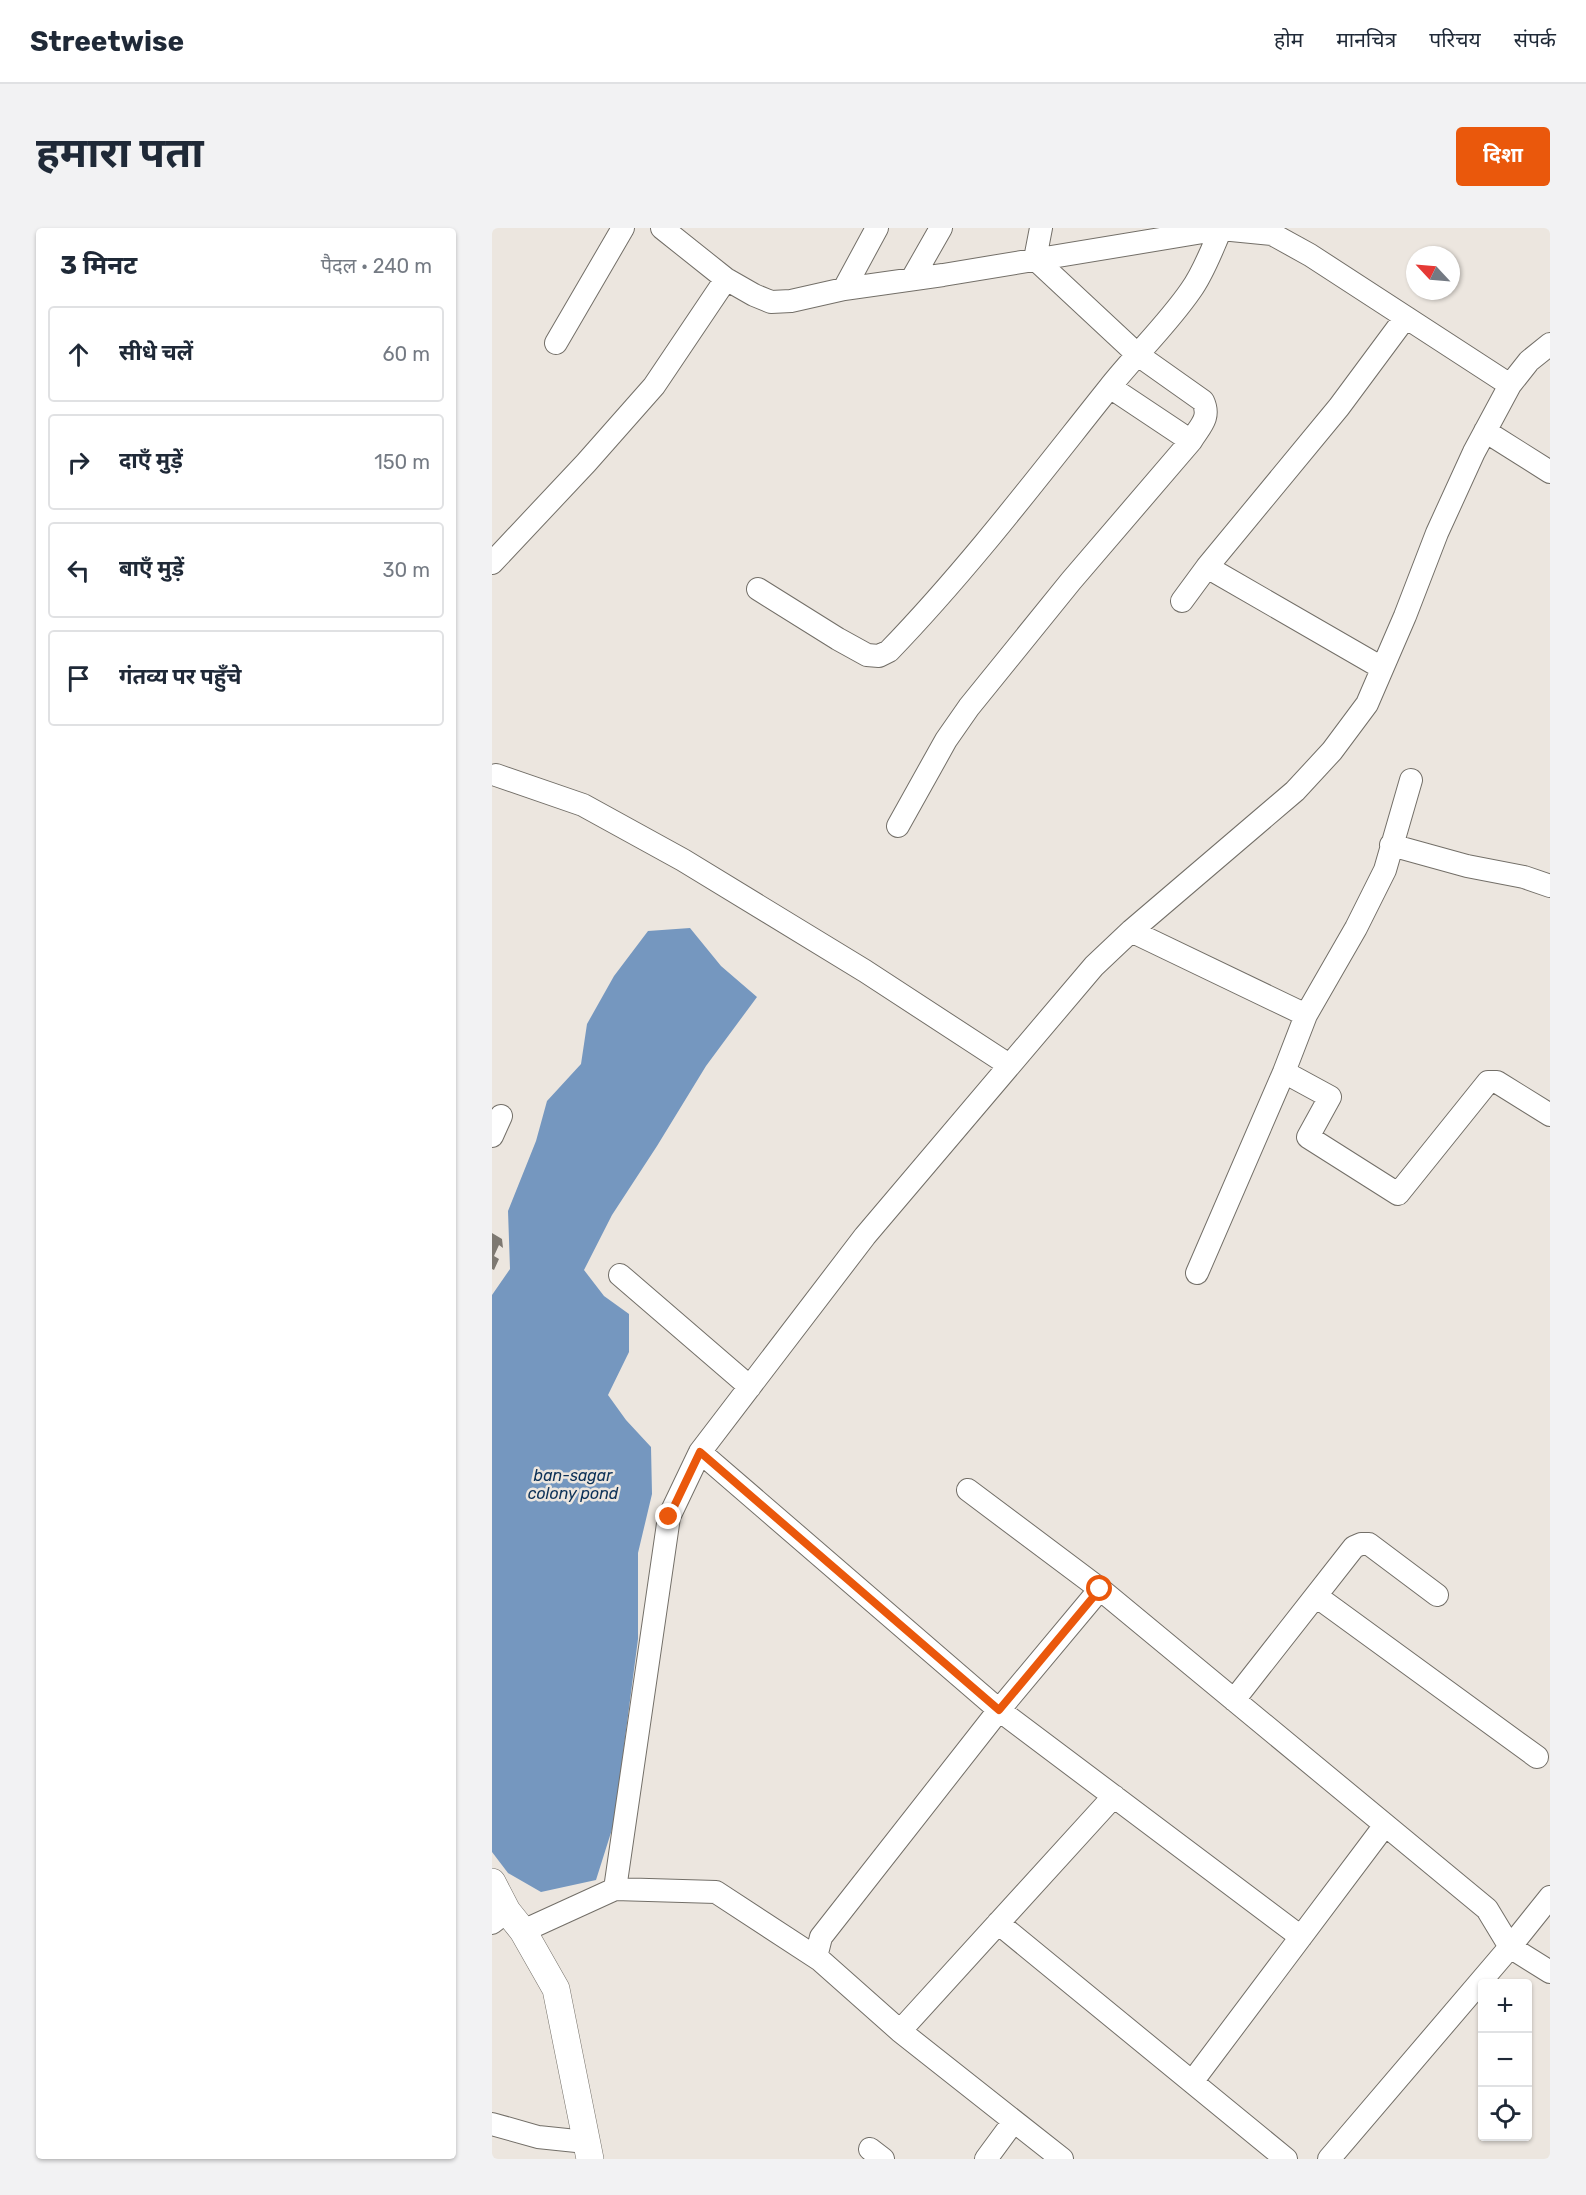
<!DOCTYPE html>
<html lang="hi">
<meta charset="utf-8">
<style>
:root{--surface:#fff;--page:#f2f2f3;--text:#1f2937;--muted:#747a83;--line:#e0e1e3;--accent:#ea580c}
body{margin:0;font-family:Rubik,"Noto Sans Devanagari",sans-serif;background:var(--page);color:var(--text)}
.controls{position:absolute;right:18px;bottom:18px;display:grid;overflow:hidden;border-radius:6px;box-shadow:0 2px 4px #0004}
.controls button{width:54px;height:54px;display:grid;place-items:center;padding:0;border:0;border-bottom:2px solid var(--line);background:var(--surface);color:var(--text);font:30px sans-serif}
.compass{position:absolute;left:914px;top:18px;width:54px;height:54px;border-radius:50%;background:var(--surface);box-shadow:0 2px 4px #0004;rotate:296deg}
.stop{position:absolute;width:18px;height:18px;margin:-14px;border:4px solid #ea580c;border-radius:50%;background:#fff}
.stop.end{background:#ea580c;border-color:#fff;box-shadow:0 2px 6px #0008}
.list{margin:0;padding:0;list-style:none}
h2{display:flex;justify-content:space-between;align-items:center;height:78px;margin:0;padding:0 24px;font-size:26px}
h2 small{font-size:20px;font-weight:400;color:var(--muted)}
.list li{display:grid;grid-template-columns:39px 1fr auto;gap:18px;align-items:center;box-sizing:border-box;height:96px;margin:0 12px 12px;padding:0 12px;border:2px solid var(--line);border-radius:6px}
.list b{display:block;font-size:22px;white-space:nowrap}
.list em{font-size:20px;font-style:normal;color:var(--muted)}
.icon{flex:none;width:33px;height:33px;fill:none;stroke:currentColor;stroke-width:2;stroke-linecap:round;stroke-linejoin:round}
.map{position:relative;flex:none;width:1058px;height:1931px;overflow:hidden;border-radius:6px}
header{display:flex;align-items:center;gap:36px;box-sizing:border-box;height:84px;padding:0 30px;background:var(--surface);border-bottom:2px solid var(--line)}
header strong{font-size:28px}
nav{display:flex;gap:33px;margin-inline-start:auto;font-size:21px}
.intro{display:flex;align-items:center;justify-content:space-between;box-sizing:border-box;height:144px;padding:0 36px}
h1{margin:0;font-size:42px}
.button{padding:15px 27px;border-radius:6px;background:var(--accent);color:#fff;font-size:21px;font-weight:700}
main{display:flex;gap:36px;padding:0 36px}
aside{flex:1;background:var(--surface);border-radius:6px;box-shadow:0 2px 4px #0004}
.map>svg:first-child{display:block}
</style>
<header>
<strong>Streetwise</strong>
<nav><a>होम</a><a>मानचित्र</a><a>परिचय</a><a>संपर्क</a></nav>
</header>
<div class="intro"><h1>हमारा पता</h1><a class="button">दिशा</a></div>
<main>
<aside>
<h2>3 मिनट<small>पैदल · 240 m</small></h2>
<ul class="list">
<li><svg class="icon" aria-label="ahead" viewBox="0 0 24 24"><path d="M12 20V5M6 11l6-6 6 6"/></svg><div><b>सीधे चलें</b></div><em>60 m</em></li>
<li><svg class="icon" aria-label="right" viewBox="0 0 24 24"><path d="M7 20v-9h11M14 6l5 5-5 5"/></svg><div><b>दाएँ मुड़ें</b></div><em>150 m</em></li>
<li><svg class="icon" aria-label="left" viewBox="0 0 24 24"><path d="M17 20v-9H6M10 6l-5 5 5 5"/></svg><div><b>बाएँ मुड़ें</b></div><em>30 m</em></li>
<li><svg class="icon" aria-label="arrive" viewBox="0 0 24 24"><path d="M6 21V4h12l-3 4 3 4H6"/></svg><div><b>गंतव्य पर पहुँचे</b></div></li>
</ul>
</aside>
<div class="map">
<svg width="1058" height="1931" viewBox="0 0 1058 1931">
<rect width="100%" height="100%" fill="#ece6df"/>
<path fill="#7597bf" d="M198,700L229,738L265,769L214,838L165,918L120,987L92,1042L112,1068L137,1086V1124L116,1167L134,1192L159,1219L160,1266L146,1325V1411L122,1595L104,1652L49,1664L16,1645L0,1624V1067L18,1041L16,983L44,913L55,873L89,836L95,796L122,748L156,703Z"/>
<path fill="#7d7871" d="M0,1005L10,1011L11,1020L7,1017L2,1028L7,1031L2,1042L0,1041Z"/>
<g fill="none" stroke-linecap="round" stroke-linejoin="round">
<defs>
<path id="minor" d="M170,0L234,51L262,67L279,74L299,73L352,61L451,47L729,1L780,6L818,27L1018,157
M420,51L449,0
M352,61L385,0
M64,115L131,0
M618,159L699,213
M993,203L1058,244
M0,335L94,235L162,158L234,51
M715,339L890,440
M266,361L346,411L375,427L387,428L397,423C477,340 546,249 617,160C643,127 675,97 699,62C712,44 720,21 729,1
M690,373L715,339L847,179L913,90
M4,547L91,577L191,632L373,743L517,837
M406,598L454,512L477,479L579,353L699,213C708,198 719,190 711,173L646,127L543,31L549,0
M899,617L975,638L1032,649L1058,658
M639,703L814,787
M792,844L838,869L816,909L906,966L996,854H1005L1058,887
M0,908L9,888
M705,1045L792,844L814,787L864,700L893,642L919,552
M128,1047L258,1159
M208,1224L507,1482L809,1709
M476,1262L608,1361L995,1681L1018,1719L837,1931
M824,1368L1045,1529
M742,1472L862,1319L869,1316H877L945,1367
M123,1661L224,1664L328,1732
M1058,1669L1018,1719L1058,1744
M0,1695L15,1683
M506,1695L794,1931
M31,1703L123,1661L177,1289L208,1224L373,1008L602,738L639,703L803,563L840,523L875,476L913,388L945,305L982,224L1018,157L1037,133L1058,116
M408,1803L622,1568
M700,1854L893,1597
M0,1896L46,1909L94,1914
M378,1921L391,1931
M494,1931L522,1893
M570,1931L408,1803L328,1732L325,1725L329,1709L507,1482L608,1361"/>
<path id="major" d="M0,1654L15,1683L31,1703L64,1761L98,1931"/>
</defs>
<use href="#minor" stroke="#736f68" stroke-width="24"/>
<use href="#major" stroke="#736f68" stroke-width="28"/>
<use href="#minor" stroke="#fff" stroke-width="22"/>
<use href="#major" stroke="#fff" stroke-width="27"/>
</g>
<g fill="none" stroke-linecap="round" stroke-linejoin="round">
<path stroke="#ea580c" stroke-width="8" d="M177,1289L208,1224L507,1482L608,1361"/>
</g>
<g text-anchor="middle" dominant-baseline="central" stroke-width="5" stroke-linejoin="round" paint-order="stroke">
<g font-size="16" font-style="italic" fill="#0c3157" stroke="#ece6df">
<text x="81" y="1247">ban-sagar<tspan x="81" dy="18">colony pond</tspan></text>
</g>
</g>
</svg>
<div class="controls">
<button>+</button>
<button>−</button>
<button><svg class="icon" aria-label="locate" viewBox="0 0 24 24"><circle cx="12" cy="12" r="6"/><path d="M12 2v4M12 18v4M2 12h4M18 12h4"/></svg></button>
</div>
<svg class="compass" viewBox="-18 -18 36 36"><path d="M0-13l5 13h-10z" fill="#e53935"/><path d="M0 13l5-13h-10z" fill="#747a83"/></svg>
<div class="stop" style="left:608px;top:1361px"></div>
<div class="stop end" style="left:177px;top:1289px"></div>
</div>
</main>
